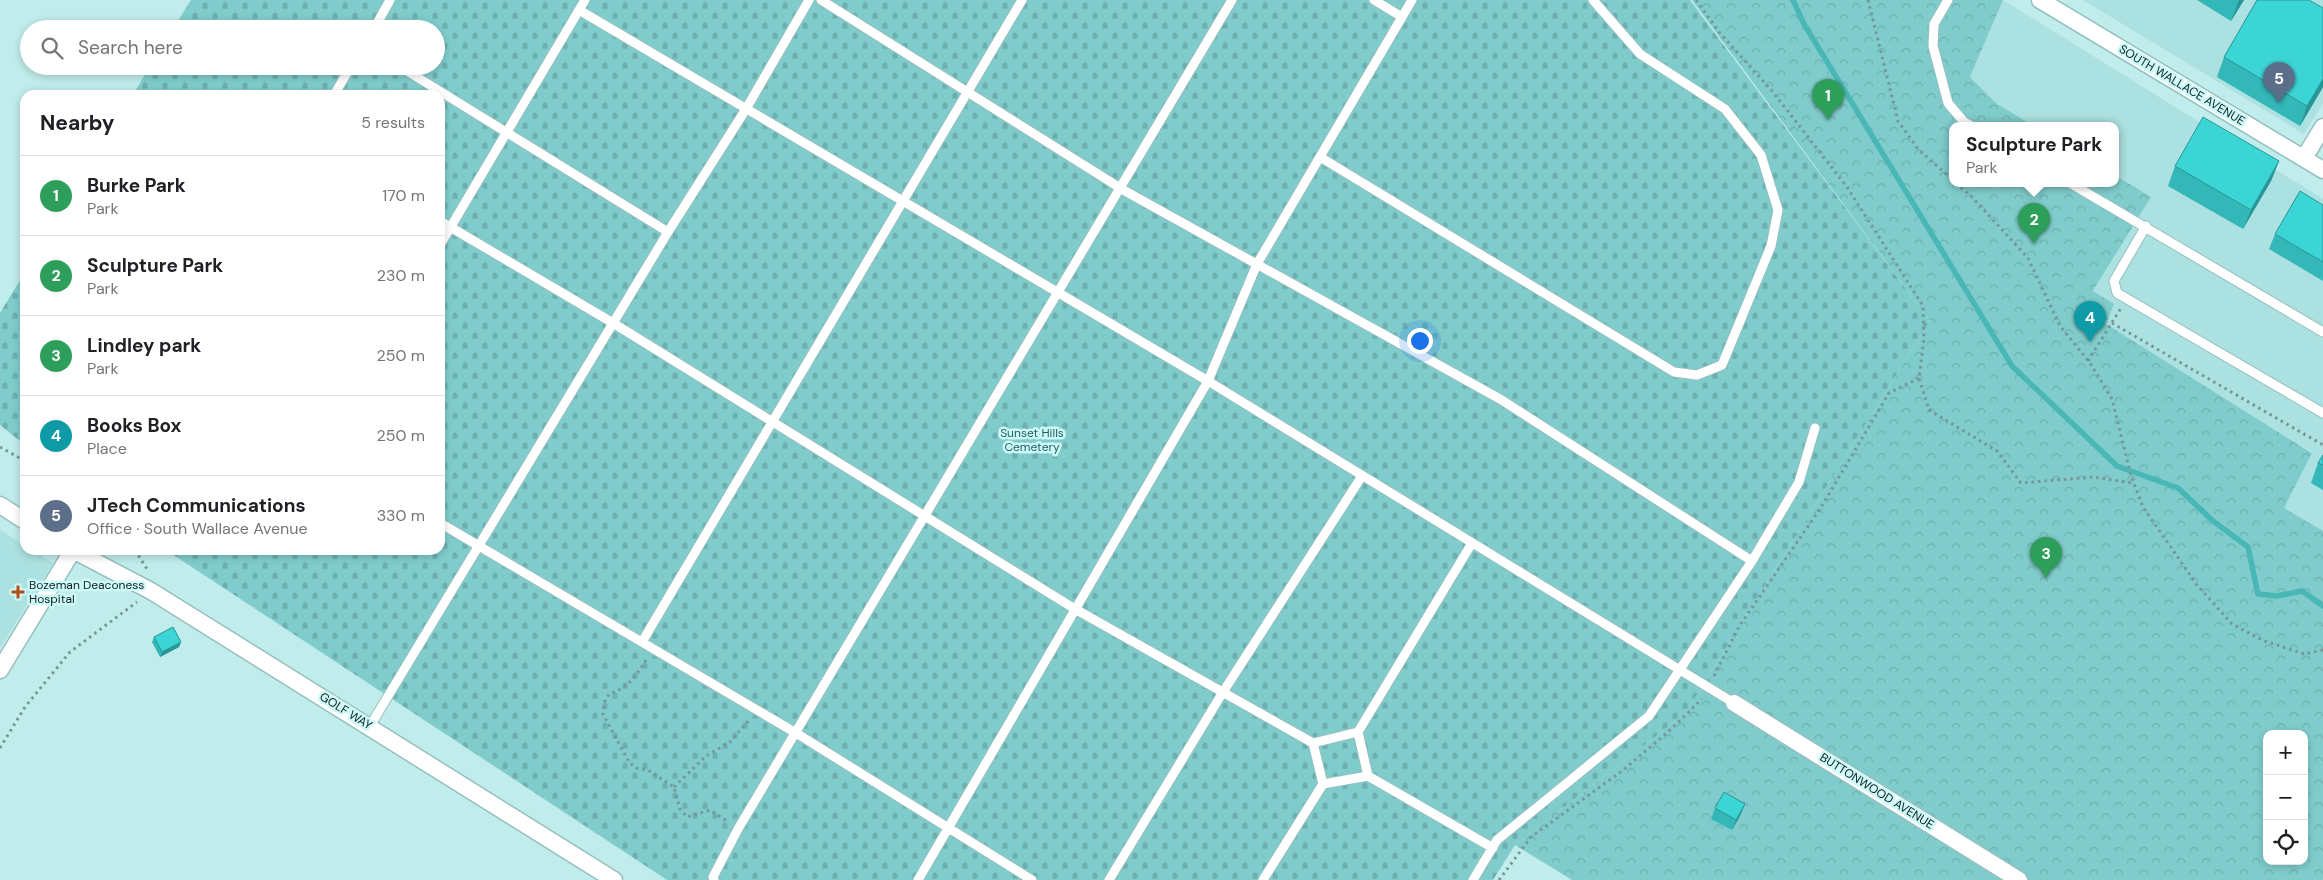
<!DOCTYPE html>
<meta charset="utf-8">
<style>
:root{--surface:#fff;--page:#f2f2f2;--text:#202124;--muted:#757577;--line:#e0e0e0;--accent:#ea580c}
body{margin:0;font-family:"DM Sans",sans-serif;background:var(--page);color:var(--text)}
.controls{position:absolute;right:15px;bottom:15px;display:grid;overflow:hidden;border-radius:10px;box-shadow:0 2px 8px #0003}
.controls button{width:45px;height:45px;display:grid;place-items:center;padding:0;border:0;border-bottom:1px solid var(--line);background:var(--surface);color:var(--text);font:25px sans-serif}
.you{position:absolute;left:1419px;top:340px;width:18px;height:18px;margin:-12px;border:4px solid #fff;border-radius:50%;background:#1a73e8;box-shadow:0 0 0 8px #1a73e833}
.badge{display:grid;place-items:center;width:32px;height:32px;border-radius:50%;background:var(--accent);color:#fff;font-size:16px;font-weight:700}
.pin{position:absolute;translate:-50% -41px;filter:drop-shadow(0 1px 2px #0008)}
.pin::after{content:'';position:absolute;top:26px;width:18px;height:15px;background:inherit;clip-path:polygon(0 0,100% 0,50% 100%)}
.popup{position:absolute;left:1949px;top:122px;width:170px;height:65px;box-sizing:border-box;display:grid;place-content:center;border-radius:10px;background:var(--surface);filter:drop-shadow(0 1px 4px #0005);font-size:16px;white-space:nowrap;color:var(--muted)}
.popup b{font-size:19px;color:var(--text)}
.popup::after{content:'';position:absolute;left:50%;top:100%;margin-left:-10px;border:10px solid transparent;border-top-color:var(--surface)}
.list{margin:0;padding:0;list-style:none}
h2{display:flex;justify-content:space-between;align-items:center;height:65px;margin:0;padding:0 20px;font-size:21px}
h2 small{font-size:16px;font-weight:400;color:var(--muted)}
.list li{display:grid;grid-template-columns:32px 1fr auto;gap:15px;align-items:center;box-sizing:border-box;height:80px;padding:0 20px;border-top:1px solid var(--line)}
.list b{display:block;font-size:19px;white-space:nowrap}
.list p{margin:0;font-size:16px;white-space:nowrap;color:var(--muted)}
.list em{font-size:16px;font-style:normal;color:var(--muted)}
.icon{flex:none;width:28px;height:28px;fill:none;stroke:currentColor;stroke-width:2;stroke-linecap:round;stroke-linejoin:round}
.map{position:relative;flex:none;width:2323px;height:880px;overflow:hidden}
.search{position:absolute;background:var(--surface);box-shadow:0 2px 8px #0003;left:20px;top:20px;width:425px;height:55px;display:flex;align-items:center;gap:12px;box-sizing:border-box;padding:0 18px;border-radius:28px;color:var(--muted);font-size:19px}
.panel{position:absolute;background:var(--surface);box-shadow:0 2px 8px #0003;left:20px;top:90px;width:425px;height:465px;border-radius:15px}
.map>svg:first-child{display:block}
</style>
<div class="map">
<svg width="2323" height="880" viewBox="0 0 2323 880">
<defs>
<pattern id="cemetery-stones" width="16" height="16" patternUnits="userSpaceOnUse" patternTransform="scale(1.25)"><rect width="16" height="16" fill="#80cccc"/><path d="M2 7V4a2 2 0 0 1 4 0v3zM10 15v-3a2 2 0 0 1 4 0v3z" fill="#6dafaf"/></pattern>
<pattern id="park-crowns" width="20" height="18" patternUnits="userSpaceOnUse" patternTransform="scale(1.25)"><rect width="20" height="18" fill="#80cccc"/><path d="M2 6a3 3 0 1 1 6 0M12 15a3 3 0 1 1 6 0" fill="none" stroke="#6dafaf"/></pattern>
</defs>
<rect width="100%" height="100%" fill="#c0eceb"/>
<path fill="#abe1e0" d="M2003,0L2323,199V531L2283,509L2312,452L2105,324L2093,292L2151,197L2115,175V125H2032L1996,103L1970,77Z
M2083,0H2323V103L2304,134Z
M0,530L25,546V550H32L53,563L0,648Z"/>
<path fill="url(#cemetery-stones)" d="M191,0H1690L1930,321L1685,714L1515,845L1493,880H667L166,550H440V95H133L150,66H436V29H173Z
M25,272V445L0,425V313Z"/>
<path fill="url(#park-crowns)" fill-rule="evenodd" d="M1692,0H2003L1970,77L1996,103L2032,125H1953V183H2115V175L2151,197L2093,291L2114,304L2106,324L2312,453L2284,508L2323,531V880H1572L1515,845L1685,714L1930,321ZM2267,734H2304V861H2267Z"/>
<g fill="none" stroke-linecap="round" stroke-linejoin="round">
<path stroke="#4ab7b7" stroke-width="5.5" d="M1793,0L1804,24L2012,366L2117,466L2178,488L2213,521L2248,547L2258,594L2277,596L2302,591L2323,606"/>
<defs>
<path id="service" d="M585,0L579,10L1208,381L1257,264L1412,0
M821,0L1125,191L1500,399L1752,561
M1374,0L1402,17
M1948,0L1934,24L1933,46L1948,103L1964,122L1970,125
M374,29L390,0
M334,95L351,66
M1320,157L1674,372L1697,375L1722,365L1771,246L1778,210L1761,155L1725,109L1640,54L1593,0
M2070,183L2323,332
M440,221L613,323L1075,609L1313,743L1323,784L1263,880
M2146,226L2114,281L2117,293L2323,413
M668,232L746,109L809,0
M440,245L579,10
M440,523L796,733L1032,880
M642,642L1022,0
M370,726L668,232L399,66
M1358,732L1472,543
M1313,743L1358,732L1368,776L1323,784
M1368,776L1493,848
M714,880L713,877L738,829L1232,0
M918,880L1208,381L1734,703
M1109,880L1223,692L1362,476
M1473,880L1497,840L1649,716L1752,561L1799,482L1815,428"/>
<path id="minor" d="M2040,0L2323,170
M2304,158L2323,127
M0,505L25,521
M73,550L151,591L614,880
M0,670L73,550
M1734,703L2019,880"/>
</defs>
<use href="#service" stroke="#95c0bf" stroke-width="11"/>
<use href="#minor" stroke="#95c0bf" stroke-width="19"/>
<path stroke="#759696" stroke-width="3" stroke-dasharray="2.5 4" stroke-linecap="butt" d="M1696,0L1719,32L1772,91L1847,187L1923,306L1924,339L1919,378L1929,410L1997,451L2021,483L2093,477L2133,483
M1868,0L1898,121L1918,149L1953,180
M1956,183L1971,196L2028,258L2060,326L2090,363L2112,399L2131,476L2143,507L2197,585L2232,624L2262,640L2304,654L2323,650
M2112,323L2323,445
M2088,361L2121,308
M0,447L25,461
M135,550L147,569
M646,660C637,675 627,689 609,694L605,701L603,714L629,762L636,768L648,770L674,787L680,809L687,817L710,810L727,821
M1714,676L1740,625L1820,509L1889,393L1919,378
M0,748L25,707L70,652L137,602
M674,787L706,756L730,742L749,720
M1499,880L1531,837L1622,771L1668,732L1702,699"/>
<use href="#service" stroke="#fff" stroke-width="9"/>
<use href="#minor" stroke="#fff" stroke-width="16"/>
</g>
<path fill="#34b7b8" d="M2197,0H2244L2231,21Z
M2256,0H2309L2323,87L2300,126L2217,77L2224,57L2257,1Z
M2279,161L2271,181L2243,229L2168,186L2175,166Z
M2323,205V281L2269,249L2275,234Z
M2323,455V490L2311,483L2318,463Z
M154,637L181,642L179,647L160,657L152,642Z
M1715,808L1741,814L1732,830L1711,819Z"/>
<path fill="#2a9596" d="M2239,0H2244L2231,21Z
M2323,79V87L2300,126L2307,106Z
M2279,161L2271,181L2243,229L2251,210Z
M181,642L179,647L160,657L162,652Z
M1745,804L1741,814L1732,830L1736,820Z"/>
<path fill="#3cd5d6" stroke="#2a9596" d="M2257,0H2309L2323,8V79L2307,106L2224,57Z
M2203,117L2279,161L2251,210L2175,166Z
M2300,191L2323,205V262L2275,234Z
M2323,455V465L2318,463Z
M173,627L181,642L162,652L154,637Z
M1724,792L1745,804L1736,820L1715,808Z"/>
<path fill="#b14e14" stroke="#cdf9f9" stroke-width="2" d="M15.5 584.5h5v5h5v5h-5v5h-5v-5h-5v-5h5z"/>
<g text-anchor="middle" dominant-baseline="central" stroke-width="5" stroke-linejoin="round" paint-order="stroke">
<g font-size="12" fill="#0e1f1f" stroke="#cdf9f9">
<text transform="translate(2182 85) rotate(31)">SOUTH WALLACE AVENUE</text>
<text transform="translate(346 711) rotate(32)">GOLF WAY</text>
<text transform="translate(1877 791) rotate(32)">BUTTONWOOD AVENUE</text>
</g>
<g font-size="12" fill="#225e5e" stroke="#cdf9f9">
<text x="1032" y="433">Sunset Hills<tspan x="1032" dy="14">Cemetery</tspan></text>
</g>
<g font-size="12" fill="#0e1f1f" stroke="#cdf9f9" text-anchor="start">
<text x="29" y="585">Bozeman Deaconess<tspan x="29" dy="14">Hospital</tspan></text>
</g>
</g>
</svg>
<div class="controls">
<button>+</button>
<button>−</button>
<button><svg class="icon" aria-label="locate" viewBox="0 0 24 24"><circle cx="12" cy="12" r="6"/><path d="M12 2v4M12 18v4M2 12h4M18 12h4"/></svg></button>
</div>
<div class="you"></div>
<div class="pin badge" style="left:1828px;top:120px;background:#2e9e5b">1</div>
<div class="pin badge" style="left:2034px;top:244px;background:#2e9e5b">2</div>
<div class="popup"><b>Sculpture Park</b>Park</div>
<div class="pin badge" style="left:2046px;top:578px;background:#2e9e5b">3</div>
<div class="pin badge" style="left:2090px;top:342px;background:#0f9aa8">4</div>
<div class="pin badge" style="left:2279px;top:103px;background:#5c6f8a">5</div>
<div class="search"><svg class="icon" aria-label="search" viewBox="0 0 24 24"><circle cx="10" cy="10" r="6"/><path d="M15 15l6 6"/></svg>Search here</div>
<section class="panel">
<h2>Nearby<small>5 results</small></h2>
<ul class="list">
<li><span class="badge" style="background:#2e9e5b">1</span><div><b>Burke Park</b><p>Park</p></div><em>170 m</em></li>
<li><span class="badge" style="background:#2e9e5b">2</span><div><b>Sculpture Park</b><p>Park</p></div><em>230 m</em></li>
<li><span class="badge" style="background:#2e9e5b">3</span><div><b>Lindley park</b><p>Park</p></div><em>250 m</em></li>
<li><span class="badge" style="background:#0f9aa8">4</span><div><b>Books Box</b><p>Place</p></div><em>250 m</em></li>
<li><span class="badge" style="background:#5c6f8a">5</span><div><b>JTech Communications</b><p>Office · South Wallace Avenue</p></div><em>330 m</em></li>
</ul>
</section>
</div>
